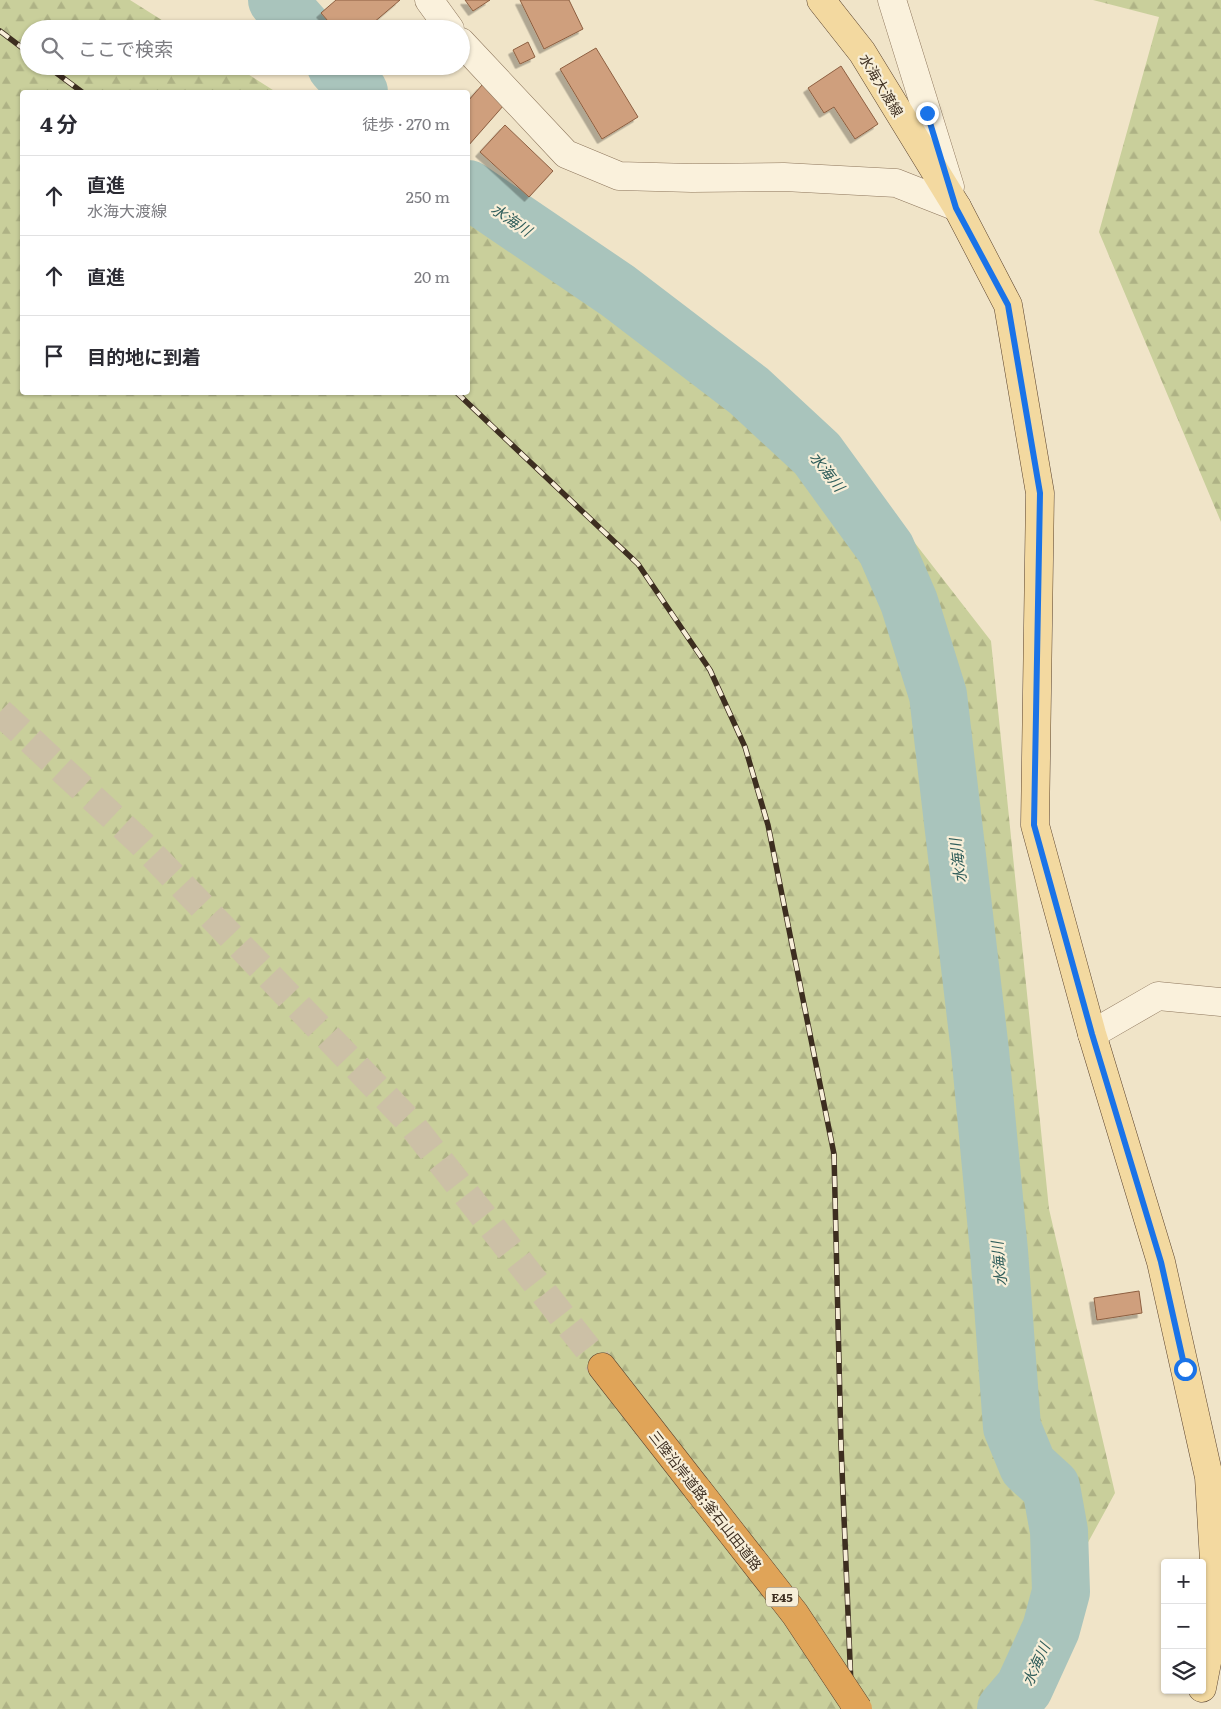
<!DOCTYPE html>
<html lang="ja">
<meta charset="utf-8">
<style>
:root{--surface:#fff;--page:#f2f2f3;--text:#2b2b33;--muted:#7c7c81;--line:#e1e1e2}
body{margin:0;font-family:Literata,"Noto Sans JP",serif;background:var(--page);color:var(--text)}
.controls{position:absolute;right:15px;bottom:15px;display:grid;overflow:hidden;border-radius:5px;box-shadow:0 1px 4px #0004}
.controls button{width:45px;height:45px;display:grid;place-items:center;padding:0;border:0;border-bottom:1px solid var(--line);background:var(--surface);color:var(--text);font:25px sans-serif}
.stop{position:absolute;width:15px;height:15px;margin:-11px;border:4px solid #1a73e8;border-radius:50%;background:#fff}
.stop.end{background:#1a73e8;border-color:#fff;box-shadow:0 1px 5px #0008}
.list{margin:0;padding:0;list-style:none}
h2{display:flex;justify-content:space-between;align-items:center;height:65px;margin:0;padding:0 20px;font-size:21px}
h2 small{font-size:16px;font-weight:400;color:var(--muted)}
.list li{display:grid;grid-template-columns:32px 1fr auto;gap:15px;align-items:center;box-sizing:border-box;height:80px;padding:0 20px;border-top:1px solid var(--line)}
.list b{display:block;font-size:19px;white-space:nowrap}
.list p{margin:0;font-size:16px;white-space:nowrap;color:var(--muted)}
.list em{font-size:16px;font-style:normal;color:var(--muted)}
.icon{flex:none;width:28px;height:28px;fill:none;stroke:currentColor;stroke-width:2;stroke-linecap:round;stroke-linejoin:round}
.map{position:relative;flex:none;width:1221px;height:1709px;overflow:hidden}
.search{position:absolute;background:var(--surface);box-shadow:0 1px 4px #0004;left:20px;top:20px;width:450px;height:55px;display:flex;align-items:center;gap:12px;box-sizing:border-box;padding:0 18px;border-radius:28px;color:var(--muted);font-size:19px}
.panel{position:absolute;background:var(--surface);box-shadow:0 1px 4px #0004;left:20px;top:90px;width:450px;height:305px;border-radius:5px}
.map>svg:first-child{display:block}
</style>
<div class="map">
<svg width="1221" height="1709" viewBox="0 0 1221 1709">
<defs>
<pattern id="forest-firs" width="22" height="20" patternUnits="userSpaceOnUse" patternTransform="scale(1.25)"><rect width="22" height="20" fill="#c9cf9b"/><path d="M5 1l3.5 6h-7zM16 11l3.5 6h-7z" fill="#aeb285"/></pattern>
<filter id="shadow"><feDropShadow dx="-4.5" dy="4.5" stdDeviation="0" flood-color="#0004"/></filter>
</defs>
<rect width="100%" height="100%" fill="#f0e4c8"/>
<path fill="url(#forest-firs)" d="M0,0H130L176,29H29V66H235L276,92H22V392H468V214L845,453L991,641L1049,1209L1115,1493L997,1709H0Z
M1093,0H1221V522L1099,232L1159,17Z"/>
<g fill="none" stroke-linecap="round" stroke-linejoin="round">
<path stroke="#a9c4bc" stroke-width="58" d="M277,0L303,29
M336,66L359,92
M468,189L618,291L749,391L817,454L886,549L909,602L938,695L980,1051L999,1251L1012,1427L1028,1466L1051,1487L1059,1531L1061,1592L1051,1629L1024,1688L1006,1709"/>
</g>
<path fill="#cf9f7d" stroke="#8d5f41" filter="url(#shadow)" d="M336,0H400L366,29H335L321,13Z
M465,0H490L473,11Z
M520,0H569L583,29L544,49Z
M528,42L535,57L520,64L513,50Z
M596,48L638,117L602,139L560,69Z
M841,66L878,124L855,139L834,107L824,113L808,88Z
M482,85L504,105L468,146V101Z
M505,125L553,171L529,197L480,152Z
M1139,1291L1142,1313L1097,1320L1094,1298Z"/>
<g fill="none" stroke-linecap="round" stroke-linejoin="round">
<path stroke="#ccc0a6" stroke-width="28" stroke-dasharray="28 14" stroke-linecap="butt" d="M0,712L141,843L408,1120L602,1367"/>
<defs>
<path id="minor" d="M429,0L450,29
M892,0L950,187
M461,42L566,154L619,176L692,178L784,177L896,183L957,207
M1092,1034L1158,996L1221,1002"/>
<path id="major" d="M821,0L862,52L957,207L1008,305L1040,493L1035,825L1092,1034L1161,1262L1209,1477L1217,1611L1202,1688"/>
<path id="highway" d="M602,1367L698,1490"/>
</defs>
<use href="#minor" stroke="#8d765c" stroke-width="29"/>
<use href="#major" stroke="#5b4430" stroke-width="29"/>
<use href="#highway" stroke="#5b4430" stroke-width="29"/>
<use href="#minor" stroke="#faf1dc" stroke-width="28"/>
<use href="#major" stroke="#f3d9a0" stroke-width="28"/>
<use href="#highway" stroke="#e0a458" stroke-width="28"/>
<defs>
<path id="rail" d="M0,31L29,53
M47,66L82,92
M456,392L638,564L710,670L745,747L768,825L834,1154L841,1445L852,1709"/>
</defs>
<use href="#rail" stroke="#3d2e20" stroke-width="5.5"/>
<use href="#rail" stroke="#f7eed8" stroke-width="4" stroke-dasharray="11" stroke-linecap="butt"/>
<defs>
<path id="highway-bridge" d="M698,1490L795,1614L858,1709"/>
</defs>
<use href="#highway-bridge" stroke="#5b4430" stroke-width="29" stroke-linecap="butt"/>
<use href="#highway-bridge" stroke="#e0a458" stroke-width="28"/>
</g>
<g fill="none" stroke-linecap="round" stroke-linejoin="round">
<path stroke="#1a73e8" stroke-width="6" d="M927,113L956,208L1008,305L1040,493L1034,825L1092,1034L1161,1262L1185,1369"/>
</g>
<g text-anchor="middle" dominant-baseline="central" stroke-width="4.5" stroke-linejoin="round" paint-order="stroke">
<rect fill="#f7eed8" stroke="#756857" stroke-width="1" x="766" y="1587.5" width="32" height="19" rx="4"/>
<g font-size="12" font-weight="bold" fill="#3d2e20">
<text x="782" y="1597">E45</text>
</g>
<g font-size="14" fill="#3d2e20" stroke="#f7eed8">
<text transform="translate(882 85) rotate(59)">水海大渡線</text>
<text transform="translate(706 1500) rotate(52)">三陸沿岸道路;釜石山田道路</text>
</g>
<g font-size="15" font-style="italic" fill="#2f5d5a" stroke="#f7eed8">
<text transform="translate(512 219) rotate(34)">水海川</text>
<text transform="translate(828 471) rotate(52)">水海川</text>
<text transform="translate(957 861) rotate(-97)">水海川</text>
<text transform="translate(998 1264) rotate(-95)">水海川</text>
<text transform="translate(1035 1664) rotate(-65)">水海川</text>
</g>
</g>
</svg>
<div class="controls">
<button>+</button>
<button>−</button>
<button><svg class="icon" aria-label="layers" viewBox="0 0 24 24"><path d="M12 4l9 5-9 5-9-5zM3 14l9 5 9-5"/></svg></button>
</div>
<div class="stop" style="left:1185px;top:1369px"></div>
<div class="stop end" style="left:927px;top:113px"></div>
<div class="search"><svg class="icon" aria-label="search" viewBox="0 0 24 24"><circle cx="10" cy="10" r="6"/><path d="M15 15l6 6"/></svg>ここで検索</div>
<section class="panel">
<h2>4 分<small>徒歩 · 270 m</small></h2>
<ul class="list">
<li><svg class="icon" aria-label="ahead" viewBox="0 0 24 24"><path d="M12 20V5M6 11l6-6 6 6"/></svg><div><b>直進</b><p>水海大渡線</p></div><em>250 m</em></li>
<li><svg class="icon" aria-label="ahead" viewBox="0 0 24 24"><path d="M12 20V5M6 11l6-6 6 6"/></svg><div><b>直進</b></div><em>20 m</em></li>
<li><svg class="icon" aria-label="arrive" viewBox="0 0 24 24"><path d="M6 21V4h12l-3 4 3 4H6"/></svg><div><b>目的地に到着</b></div></li>
</ul>
</section>
</div>
